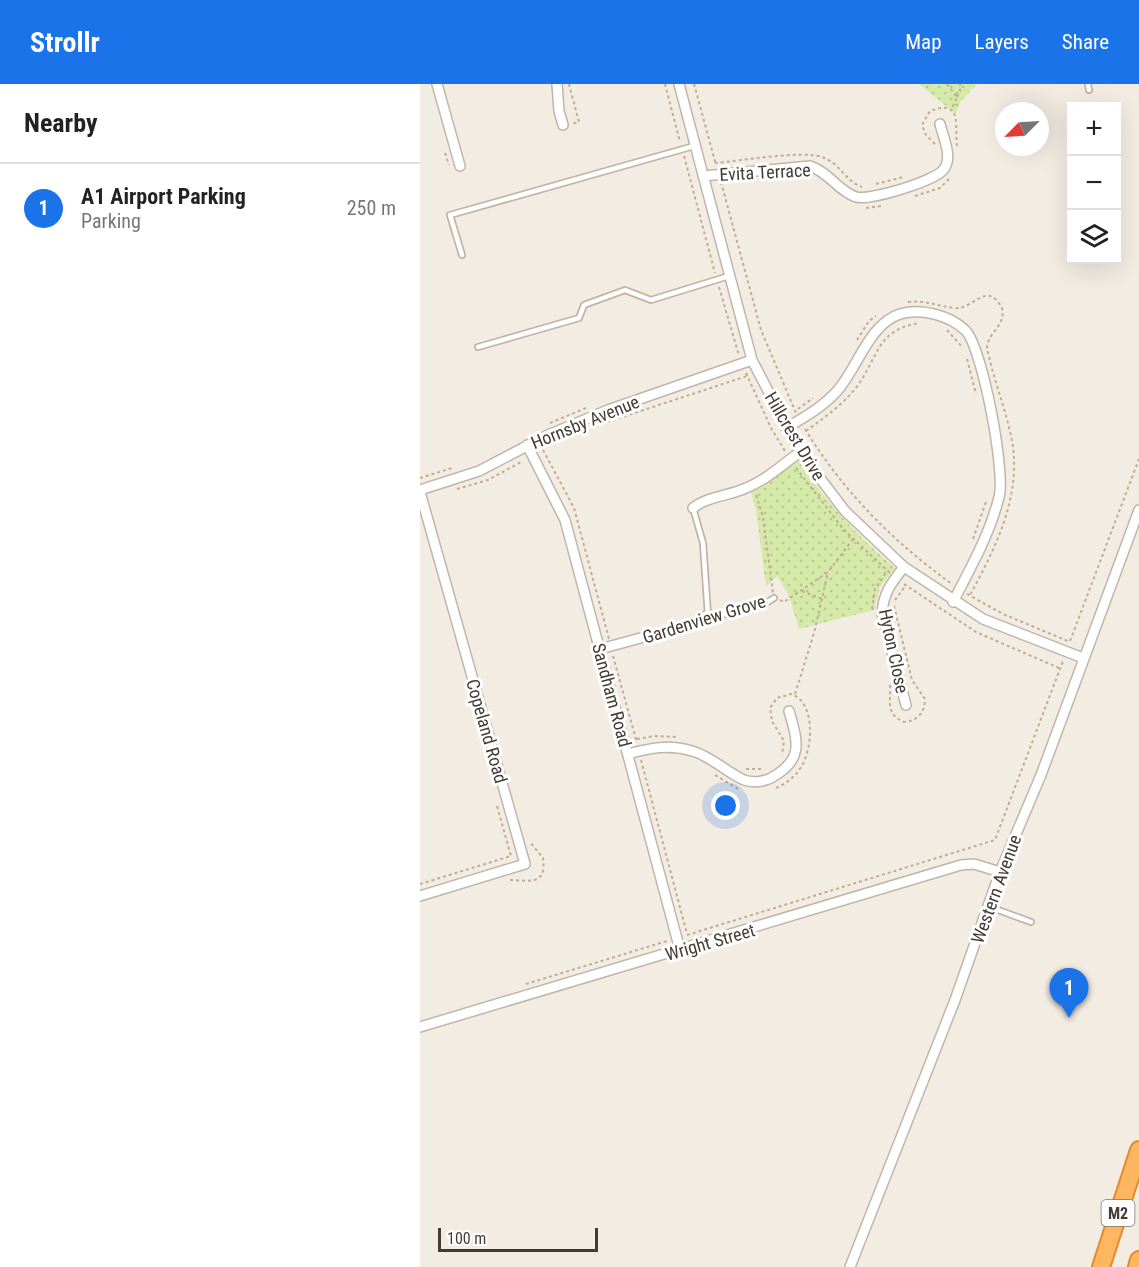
<!DOCTYPE html>
<meta charset="utf-8">
<style>
:root{--surface:#fff;--page:#f6f6f6;--text:#222;--muted:#767676;--line:#e0e0e0;--accent:#1a73e8}
body{margin:0;font-family:"Roboto Condensed",sans-serif;background:var(--page);color:var(--text)}
.controls{position:absolute;right:18px;top:18px;display:grid;overflow:hidden;border-radius:0px;box-shadow:0 6px 24px #0002}
.controls button{width:54px;height:54px;display:grid;place-items:center;padding:0;border:0;border-bottom:2px solid var(--line);background:var(--surface);color:var(--text);font:30px sans-serif}
.compass{position:absolute;left:575px;top:18px;width:54px;height:54px;border-radius:50%;background:var(--surface);box-shadow:0 6px 24px #0002;rotate:246deg}
.scale{position:absolute;left:18px;bottom:15px;width:160px;box-sizing:border-box;padding-left:6px;border:3px solid #453b33;border-top:0;font-size:16px;line-height:21px;white-space:nowrap;color:#453b33;-webkit-text-stroke:4px #fff;paint-order:stroke}
.you{position:absolute;left:306px;top:722px;width:21px;height:21px;margin:-15px;border:4px solid #fff;border-radius:50%;background:#1a73e8;box-shadow:0 0 0 9px #1a73e833}
.badge{display:grid;place-items:center;width:39px;height:39px;border-radius:50%;background:var(--accent);color:#fff;font-size:20px;font-weight:700}
.pin{position:absolute;translate:-50% -50px;filter:drop-shadow(0 2px 3px #0008)}
.pin::after{content:'';position:absolute;top:32px;width:21px;height:18px;background:inherit;clip-path:polygon(0 0,100% 0,50% 100%)}
.list{margin:0;padding:0;list-style:none}
h2{display:flex;justify-content:space-between;align-items:center;height:78px;margin:0;padding:0 24px;font-size:26px}
h2 small{font-size:20px;font-weight:400;color:var(--muted)}
.list li{display:grid;grid-template-columns:39px 1fr auto;gap:18px;align-items:center;box-sizing:border-box;height:90px;padding:0 24px;border-top:2px solid var(--line)}
.list b{display:block;font-size:22px;white-space:nowrap}
.list p{margin:0;font-size:20px;white-space:nowrap;color:var(--muted)}
.list em{font-size:20px;font-style:normal;color:var(--muted)}
.icon{flex:none;width:33px;height:33px;fill:none;stroke:currentColor;stroke-width:2;stroke-linecap:round;stroke-linejoin:round}
.map{position:relative;flex:none;width:719px;height:1183px;overflow:hidden}
header{display:flex;align-items:center;gap:36px;box-sizing:border-box;height:84px;padding:0 30px;background:var(--accent);color:#fff}
header strong{font-size:28px}
nav{display:flex;gap:33px;margin-inline-start:auto;font-size:21px}
main{display:flex}
aside{flex:1;background:var(--surface)}
.map>svg:first-child{display:block}
</style>
<header>
<strong>Strollr</strong>
<nav><a>Map</a><a>Layers</a><a>Share</a></nav>
</header>
<main>
<aside>
<h2>Nearby<small></small></h2>
<ul class="list">
<li><span class="badge">1</span><div><b>A1 Airport Parking</b><p>Parking</p></div><em>250 m</em></li>
</ul>
</aside>
<div class="map">
<svg width="719" height="1183" viewBox="0 0 719 1183">
<defs>
<pattern id="park-dots" width="8" height="8" patternUnits="userSpaceOnUse" patternTransform="scale(1.5)"><rect width="8" height="8" fill="#d5eaa8"/><path d="M2 2h.1M6 6h.1" fill="none" stroke="#b8ca91" stroke-width="1.8" stroke-linecap="round"/></pattern>
</defs>
<rect width="100%" height="100%" fill="#f3ece3"/>
<path fill="url(#park-dots)" d="M499,0H557L540,18L536,30Z
M378,376C406,418 437,452 475,484L460,503L454,526L379,545L369,512L357,492L346,502L336,426L331,408L344,402Z"/>
<g fill="none" stroke-linecap="round" stroke-linejoin="round">
<defs>
<path id="service" d="M668,0L669,6
M42,171L30,131L274,62
M58,263L159,234L164,221L205,206L231,216L309,192
M273,424L283,459L288,531C309,531 337,526 354,514
M570,823L611,838"/>
<path id="minor" d="M17,0L40,82
M137,0L139,27L143,41
M259,0L332,276L380,368L425,427L484,483L563,535L663,574
M283,92L390,82C410,89 418,107 436,113C449,117 516,97 524,85C533,73 523,53 520,40
M366,344C385,333 403,323 418,306C438,283 449,240 480,230C501,224 529,231 545,246C562,261 586,389 579,413C570,450 550,485 533,518
M107,361L145,436L260,866
M0,406L59,387L128,351L188,326L332,276
M0,408L105,780L0,812
M273,424C288,412 309,412 326,404C346,396 362,381 380,368
M484,483C472,498 463,509 462,530L486,621
M180,565L272,540L288,531
M208,670C230,664 249,660 272,667C291,672 306,688 324,696C332,699 343,698 351,694C384,676 378,658 369,627
M0,943L541,781L554,780L580,788
M430,1183L535,916L580,788L621,691L719,426"/>
<path id="motorway" d="M681,1183L719,1066
M717,1183L719,1176"/>
</defs>
<use href="#service" stroke="#c2b5a8" stroke-width="8"/>
<use href="#minor" stroke="#c2b5a8" stroke-width="12"/>
<use href="#motorway" stroke="#e88828" stroke-width="20"/>
<path stroke="#c1ac95" stroke-width="2" stroke-dasharray="3 3" stroke-linecap="butt" d="M149,0L159,38L151,40
M245,0L260,58
M274,0L296,81
M527,0L537,13L531,27
M537,13L540,7V0
M515,60L506,51L502,41L510,27C544,14 534,43 537,62
M25,69L29,81
M264,72L295,189
M295,79C321,77 380,66 402,73C420,79 425,97 442,103
M301,98L341,246L376,329
M456,100L483,93
M495,112L520,104L531,93
M446,124L461,122
M299,203L319,272
M488,218C506,216 517,222 534,224C553,227 566,195 582,224C586,242 569,247 567,263C573,295 586,325 592,357C602,412 575,465 550,511
M527,246L543,264
M437,256L449,237L456,232
M547,275L556,310
M326,289L351,344L365,367
M378,325L393,314
M130,339L166,324
M181,340L327,292
M385,345C423,407 472,457 532,500
M386,347C405,333 424,320 438,301C459,271 457,246 499,239
M123,366L154,424L189,555
M376,384L424,446L470,489
M0,394L32,384
M37,405L68,396L103,377
M336,411L343,433L353,509
M553,455L566,418
M484,500L556,548L639,584
M382,507L402,515
M547,510L583,530L650,558
M360,516L364,518L408,488L433,455
M475,516L486,501
M452,525L455,505L467,487
M650,557L719,375
M193,572L217,659
M470,601C471,617 465,630 484,638C497,637 505,629 505,615L492,596L474,522
M375,610L394,549L408,488
M217,655L234,652L256,653
M221,676L267,850
M326,685H344
M295,691L318,705
M356,704C367,699 375,693 381,683C393,665 396,618 371,610L357,614L350,624L352,637L364,657L362,671
M90,796C108,796 127,803 123,774L110,758
M0,800L91,772L77,722
M267,851L575,756L643,577
M106,900L247,857"/>
<use href="#service" stroke="#fff" stroke-width="4.5"/>
<use href="#minor" stroke="#fff" stroke-width="9"/>
<use href="#motorway" stroke="#ffb661" stroke-width="16"/>
</g>
<g text-anchor="middle" dominant-baseline="central" stroke-width="6" stroke-linejoin="round" paint-order="stroke">
<rect fill="#fff" stroke="#7d7670" stroke-width="1.5" x="681.5" y="1116" width="33" height="26" rx="4.5"/>
<g font-size="16" font-weight="bold" fill="#453b33">
<text x="698" y="1129">M2</text>
</g>
<g font-size="18" fill="#453b33" stroke="#fff">
<text transform="translate(345 88) rotate(-3)">Evita Terrace</text>
<text transform="translate(165 338) rotate(-22)">Hornsby Avenue</text>
<text transform="translate(375 352) rotate(59)">Hillcrest Drive</text>
<text transform="translate(284 535) rotate(-17)">Gardenview Grove</text>
<text transform="translate(474 567) rotate(78)">Hyton Close</text>
<text transform="translate(192 611) rotate(75)">Sandham Road</text>
<text transform="translate(67 647) rotate(74)">Copeland Road</text>
<text transform="translate(576 805) rotate(-70)">Western Avenue</text>
<text transform="translate(290 858) rotate(-16)">Wright Street</text>
</g>
</g>
</svg>
<div class="controls">
<button>+</button>
<button>−</button>
<button><svg class="icon" aria-label="layers" viewBox="0 0 24 24"><path d="M12 4l9 5-9 5-9-5zM3 14l9 5 9-5"/></svg></button>
</div>
<svg class="compass" viewBox="-18 -18 36 36"><path d="M0-13l5 13h-10z" fill="#e53935"/><path d="M0 13l5-13h-10z" fill="#767676"/></svg>
<div class="scale">100 m</div>
<div class="you"></div>
<div class="pin badge" style="left:649px;top:934px">1</div>
</div>
</main>
